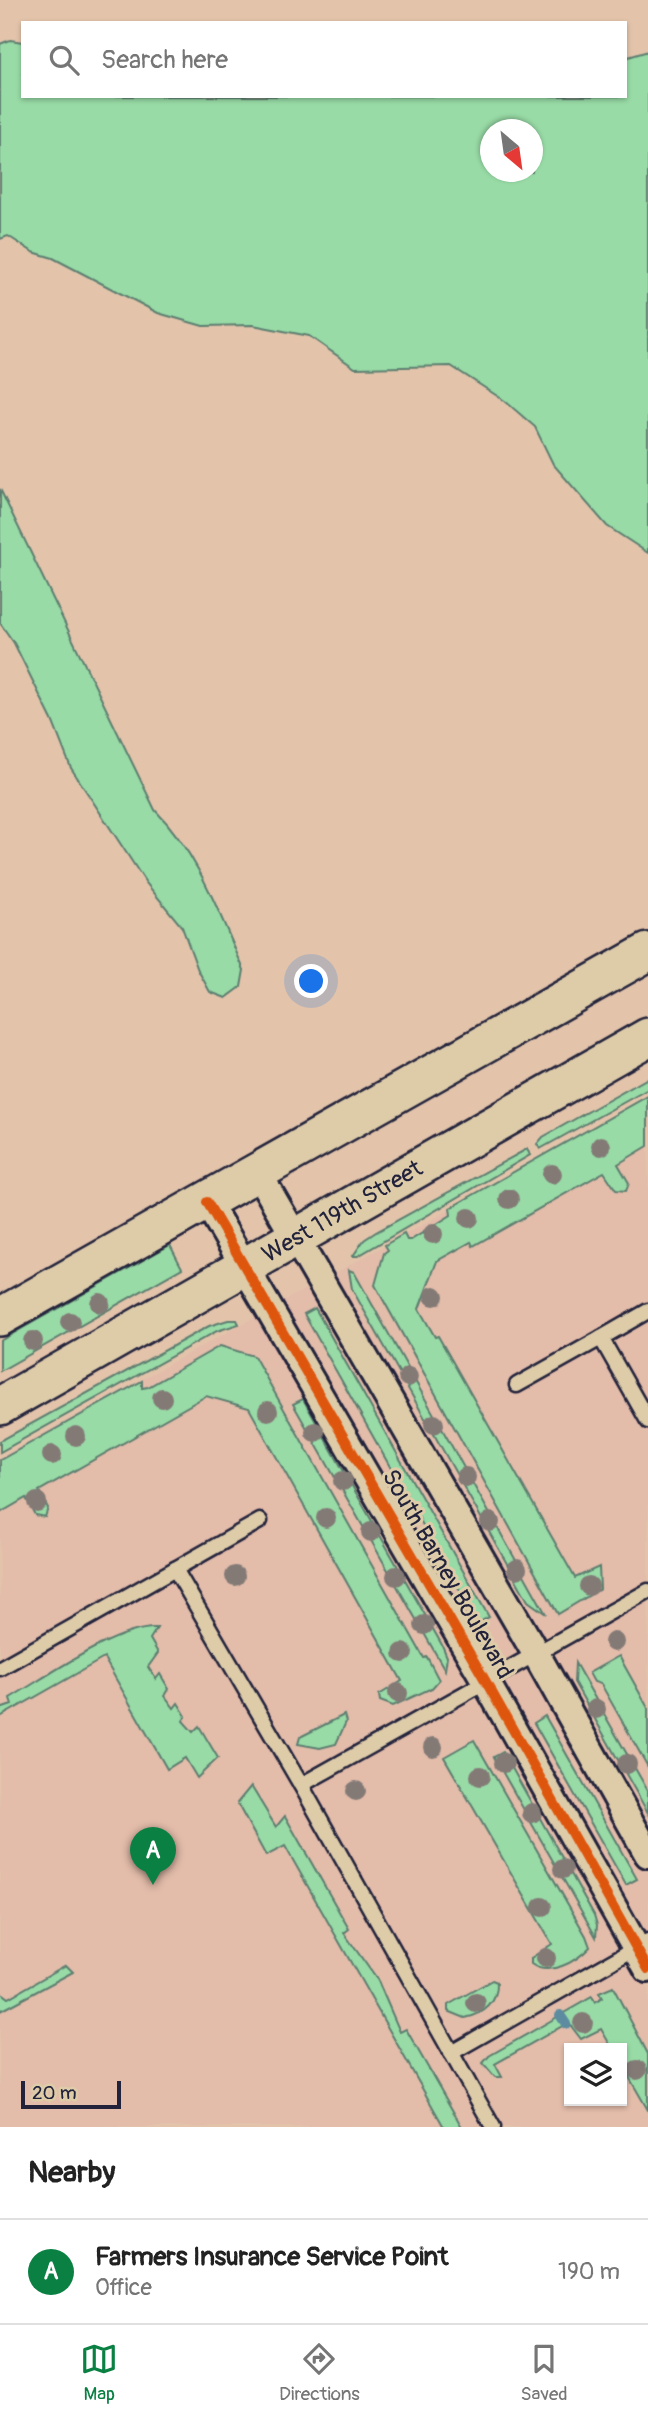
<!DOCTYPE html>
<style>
body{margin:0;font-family:Pangolin,sans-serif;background:#f6f6f6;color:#222}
.controls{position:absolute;right:21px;bottom:21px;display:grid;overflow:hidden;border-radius:0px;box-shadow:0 2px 5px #0004}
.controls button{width:63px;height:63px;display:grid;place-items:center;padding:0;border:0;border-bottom:2px solid #e0e0e0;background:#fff;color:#222;font:35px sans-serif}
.compass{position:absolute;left:480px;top:119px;width:63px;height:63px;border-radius:50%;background:#fff;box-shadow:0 2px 5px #0004;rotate:151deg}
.scale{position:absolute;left:21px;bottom:18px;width:100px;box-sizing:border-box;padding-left:7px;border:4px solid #22223b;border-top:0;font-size:19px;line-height:24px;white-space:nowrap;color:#22223b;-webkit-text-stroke:5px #decca9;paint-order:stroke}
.you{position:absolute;left:312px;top:982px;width:24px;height:24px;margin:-18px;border:5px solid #fff;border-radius:50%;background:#1a73e8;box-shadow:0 0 0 10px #1a73e833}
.badge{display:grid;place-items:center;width:46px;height:46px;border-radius:50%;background:#0b8043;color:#fff;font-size:23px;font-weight:700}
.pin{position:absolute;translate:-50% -58px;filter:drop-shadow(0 2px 4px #0008)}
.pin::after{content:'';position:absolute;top:37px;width:24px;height:21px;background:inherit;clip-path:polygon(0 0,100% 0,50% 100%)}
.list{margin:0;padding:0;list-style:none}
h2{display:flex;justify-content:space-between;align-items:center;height:91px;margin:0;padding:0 28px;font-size:30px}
h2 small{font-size:23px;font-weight:400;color:#767676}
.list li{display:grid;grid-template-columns:46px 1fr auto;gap:21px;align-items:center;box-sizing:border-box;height:105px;padding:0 28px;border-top:2px solid #e0e0e0}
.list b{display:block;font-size:26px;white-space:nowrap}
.list p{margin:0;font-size:23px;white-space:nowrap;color:#767676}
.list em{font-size:23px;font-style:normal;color:#767676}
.icon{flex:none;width:38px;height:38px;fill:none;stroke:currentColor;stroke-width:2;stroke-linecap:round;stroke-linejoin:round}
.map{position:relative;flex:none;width:648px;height:2127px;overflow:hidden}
.search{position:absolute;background:#fff;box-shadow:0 2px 5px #0004;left:21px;right:21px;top:21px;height:77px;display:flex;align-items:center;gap:18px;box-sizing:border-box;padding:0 24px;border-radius:0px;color:#767676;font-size:26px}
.sheet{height:196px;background:#fff}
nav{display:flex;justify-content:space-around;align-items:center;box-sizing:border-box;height:98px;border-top:2px solid #e0e0e0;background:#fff;font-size:19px;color:#767676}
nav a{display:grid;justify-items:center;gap:4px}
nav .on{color:#0b8043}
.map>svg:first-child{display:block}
.built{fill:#e3bcaa;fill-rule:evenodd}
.green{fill:#98dba6;stroke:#5d7e70;stroke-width:2;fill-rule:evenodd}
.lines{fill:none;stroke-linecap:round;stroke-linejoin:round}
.stream{stroke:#5d8ca0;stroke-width:10}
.lane-casing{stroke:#22223b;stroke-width:19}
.street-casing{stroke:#22223b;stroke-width:32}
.secondary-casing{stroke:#22223b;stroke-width:42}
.lane{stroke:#decca9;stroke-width:14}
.street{stroke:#decca9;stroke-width:26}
.secondary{stroke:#decca9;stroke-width:37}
.cycleway-casing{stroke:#decca9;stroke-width:15}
.cycleway{stroke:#de560e;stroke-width:10}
.tree{fill:#837a76}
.labels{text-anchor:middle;stroke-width:6;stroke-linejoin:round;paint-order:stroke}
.street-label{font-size:24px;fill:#22223b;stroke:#decca9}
</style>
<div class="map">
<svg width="648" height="2127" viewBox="0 0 648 2127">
<rect width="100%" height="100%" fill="#e3c4ab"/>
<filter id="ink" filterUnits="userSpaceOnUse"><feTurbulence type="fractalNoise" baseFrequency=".0143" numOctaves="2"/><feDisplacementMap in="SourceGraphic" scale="14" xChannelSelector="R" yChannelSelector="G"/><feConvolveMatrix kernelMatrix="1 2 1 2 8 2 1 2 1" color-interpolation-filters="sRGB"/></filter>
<g filter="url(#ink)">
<path class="built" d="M 648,1101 L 648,2127 L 0,2127 L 0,1457 ZM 569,2048 L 622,2048 L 622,2101 L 569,2101 Z"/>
<g class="green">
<path d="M 10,40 L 23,42 L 23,96 L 625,96 L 625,58 L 648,51 L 648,553 L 607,526 L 553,464 L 535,427 L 505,401 L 451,366 L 355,368 L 309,336 L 253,325 L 203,326 L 158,313 L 53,258 L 33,252 L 8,236 L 0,239 L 0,44 ZM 490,130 L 532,130 L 532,172 L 490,172 Z"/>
<path d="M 0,489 L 155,810 C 199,855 219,913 244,970 L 241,987 L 226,998 L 210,992 L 198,970 L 182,927 L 146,883 L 71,768 L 52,720 L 14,643 L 0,623 Z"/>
<polygon points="648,1078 648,1089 540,1149 537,1144 543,1137"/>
<polygon points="648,1096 648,1146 618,1164 629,1183 626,1191 616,1190 604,1172 473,1246 471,1242 437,1261 419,1309 435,1337 438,1336 575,1578 599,1567 600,1589 558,1614 375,1285 384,1253 388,1250 385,1245 404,1234 407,1240 411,1240 451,1215 450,1208"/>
<polygon points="527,1149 530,1155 358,1256 353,1256 364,1240 376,1232"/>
<polygon points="170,1245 182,1268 0,1371 0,1341"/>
<polygon points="349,1270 354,1272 546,1614 528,1601 352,1289"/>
<polygon points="315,1308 489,1617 478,1623 304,1314"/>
<polygon points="228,1320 237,1320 239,1324 217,1331 0,1452 0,1441 209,1326"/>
<polygon points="220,1346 254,1356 424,1658 427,1657 439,1680 432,1688 393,1706 380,1701 379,1695 402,1681 249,1408 206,1396 39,1491 48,1508 45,1517 35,1515 26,1498 0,1513 0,1460 142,1381 142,1388 148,1387"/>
<polygon points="303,1399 442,1645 447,1657 445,1670 293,1404"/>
<path d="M 157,1628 L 150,1639 L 158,1653 L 148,1667 L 156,1679 L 160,1674 L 169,1689 L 165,1696 L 174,1708 L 178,1703 L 186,1716 L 183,1721 L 193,1732 L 199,1726 L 218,1758 L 197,1778 L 185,1758 L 167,1769 L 104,1658 L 0,1717 L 0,1709 L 12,1705 L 10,1698 C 46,1677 117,1626 157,1628 Z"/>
<polygon points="619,1656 648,1708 648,1767 601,1684 594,1682 589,1673"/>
<polygon points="575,1663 648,1791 648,1813 574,1682"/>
<polygon points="344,1715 346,1722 336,1744 320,1748 298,1744 300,1737"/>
<polygon points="545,1716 637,1879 626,1885 534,1723"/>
<path d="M 474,1740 L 586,1936 L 590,1947 C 576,1962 549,1977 531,1964 L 531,1958 L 552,1944 L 444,1757 Z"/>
<polygon points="503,1752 594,1915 597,1925 596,1937 494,1757"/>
<polygon points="251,1786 276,1827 285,1816 349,1929 344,1933 378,1981 400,2032 406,2029 462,2127 444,2127 285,1846 266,1856 237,1803"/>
<polygon points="66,1965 73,1972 0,2011 0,1992 8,1998"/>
<path d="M 492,1980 L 497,1982 C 498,2002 485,2014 465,2018 L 448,2011 L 448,2005 Z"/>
<polygon points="613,1987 648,2054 648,2110 622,2065 622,2048 612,2048 601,2029 581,2039 562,2014 592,1997 595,2003 602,1998 599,1993"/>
<polygon points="559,2016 564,2025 495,2064 502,2077 495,2077 483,2063 489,2056"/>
</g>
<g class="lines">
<polyline class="stream" points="560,2015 566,2024"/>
<g class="lane-casing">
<g id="lane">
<polyline points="648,1311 601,1338 648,1421"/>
<polyline points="517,1385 601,1338"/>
<polyline points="175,1569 301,1785 648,1591"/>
<polyline points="0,1668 260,1521"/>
<polyline points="301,1785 493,2127"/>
<polyline points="451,2053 648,1941"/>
</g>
</g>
<g class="street-casing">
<g id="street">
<polyline points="258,1173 535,1652 648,1854"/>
<polyline points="207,1202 485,1680 648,1969"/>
</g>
</g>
<g class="secondary-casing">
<g id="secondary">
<polyline points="0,1317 648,952"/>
<polyline points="0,1406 648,1037"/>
</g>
</g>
<use href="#lane" class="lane"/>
<use href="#street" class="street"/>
<use href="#secondary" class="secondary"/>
<g class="cycleway-casing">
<polyline id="cycleway" points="207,1202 485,1680 648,1969"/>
</g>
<use href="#cycleway" class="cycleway"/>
</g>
<g class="tree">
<circle cx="601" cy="1146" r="10"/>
<circle cx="552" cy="1174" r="10"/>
<circle cx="509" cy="1199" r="10"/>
<circle cx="469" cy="1218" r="10"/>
<circle cx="433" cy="1234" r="10"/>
<circle cx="434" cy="1296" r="10"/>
<circle cx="100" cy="1303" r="10"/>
<circle cx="70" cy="1322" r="10"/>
<circle cx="33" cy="1341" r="10"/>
<circle cx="408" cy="1377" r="10"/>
<circle cx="162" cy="1398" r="10"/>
<circle cx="268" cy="1411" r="10"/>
<circle cx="434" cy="1424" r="10"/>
<circle cx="315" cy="1432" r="10"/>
<circle cx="76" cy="1436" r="10"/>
<circle cx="52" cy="1455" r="10"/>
<circle cx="466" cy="1477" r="10"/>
<circle cx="343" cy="1481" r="10"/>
<circle cx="37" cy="1502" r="10"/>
<circle cx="326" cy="1518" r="10"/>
<circle cx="490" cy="1522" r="10"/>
<circle cx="371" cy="1532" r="10"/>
<circle cx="517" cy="1569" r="10"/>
<circle cx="235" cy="1576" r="10"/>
<circle cx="396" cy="1576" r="10"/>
<circle cx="589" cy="1586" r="10"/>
<circle cx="424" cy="1625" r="10"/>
<circle cx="614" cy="1642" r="10"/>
<circle cx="403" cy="1653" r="10"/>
<circle cx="398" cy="1693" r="10"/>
<circle cx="596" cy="1709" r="10"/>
<circle cx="433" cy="1747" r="10"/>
<circle cx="504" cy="1763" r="10"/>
<circle cx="627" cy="1764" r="10"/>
<circle cx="480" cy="1776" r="10"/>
<circle cx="356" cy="1791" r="10"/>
<circle cx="532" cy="1813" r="10"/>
<circle cx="563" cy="1869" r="10"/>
<circle cx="542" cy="1907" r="10"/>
<circle cx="546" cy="1958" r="10"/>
<circle cx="476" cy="2003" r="10"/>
<circle cx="583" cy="2023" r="10"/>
<circle cx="637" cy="2070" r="10"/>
</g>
</g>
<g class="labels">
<g class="street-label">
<text transform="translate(342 1211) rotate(-30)" y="8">West 119th Street</text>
<text transform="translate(448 1574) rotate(60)" y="8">South Barney Boulevard</text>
</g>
</g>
</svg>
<div class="controls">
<button><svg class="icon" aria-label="layers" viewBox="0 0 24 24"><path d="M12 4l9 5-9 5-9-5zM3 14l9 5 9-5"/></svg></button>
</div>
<svg class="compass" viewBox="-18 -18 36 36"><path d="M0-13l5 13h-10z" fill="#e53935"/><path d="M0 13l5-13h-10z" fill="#767676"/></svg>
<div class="scale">20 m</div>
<div class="you"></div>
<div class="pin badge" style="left:153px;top:1885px">A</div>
<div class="search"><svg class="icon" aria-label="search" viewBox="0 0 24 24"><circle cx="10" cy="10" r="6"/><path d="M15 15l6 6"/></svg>Search here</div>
</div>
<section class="sheet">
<h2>Nearby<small></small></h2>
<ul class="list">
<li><span class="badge">A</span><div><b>Farmers Insurance Service Point</b><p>Office</p></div><em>190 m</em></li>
</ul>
</section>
<nav>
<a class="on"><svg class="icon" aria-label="map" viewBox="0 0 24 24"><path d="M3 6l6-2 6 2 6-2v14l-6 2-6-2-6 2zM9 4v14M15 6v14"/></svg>Map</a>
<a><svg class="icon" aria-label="directions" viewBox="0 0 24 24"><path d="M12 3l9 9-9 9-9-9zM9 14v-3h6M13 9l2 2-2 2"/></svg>Directions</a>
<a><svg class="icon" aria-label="saved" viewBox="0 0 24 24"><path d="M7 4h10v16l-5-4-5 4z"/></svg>Saved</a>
</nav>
